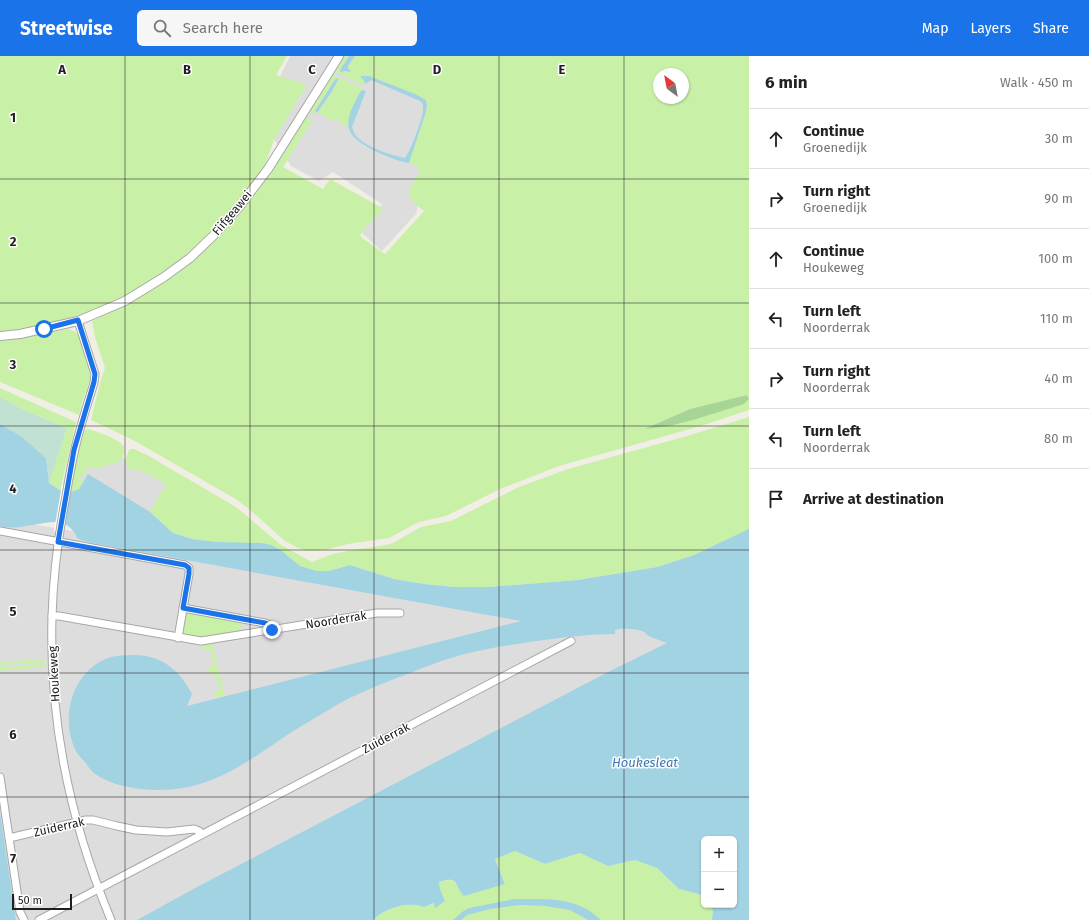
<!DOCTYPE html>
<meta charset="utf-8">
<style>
body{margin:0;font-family:"Fira Sans",sans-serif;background:#f6f6f6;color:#222}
.controls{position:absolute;right:12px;bottom:12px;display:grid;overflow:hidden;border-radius:6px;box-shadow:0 1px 3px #0004}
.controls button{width:36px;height:36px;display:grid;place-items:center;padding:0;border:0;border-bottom:1px solid #e0e0e0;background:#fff;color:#222;font:20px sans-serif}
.compass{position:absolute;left:653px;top:12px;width:36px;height:36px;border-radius:50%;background:#fff;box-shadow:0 1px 3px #0004;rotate:328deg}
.scale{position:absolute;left:12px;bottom:10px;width:60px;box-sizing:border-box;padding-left:4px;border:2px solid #202020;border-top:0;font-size:11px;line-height:14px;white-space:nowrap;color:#202020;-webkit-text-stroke:3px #fff;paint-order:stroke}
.stop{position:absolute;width:12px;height:12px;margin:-9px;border:3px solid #1a73e8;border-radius:50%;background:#fff}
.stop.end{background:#1a73e8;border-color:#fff;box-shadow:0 1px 4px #0008}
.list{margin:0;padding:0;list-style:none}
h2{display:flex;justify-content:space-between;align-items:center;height:52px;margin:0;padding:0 16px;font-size:17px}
h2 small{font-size:13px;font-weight:400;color:#767676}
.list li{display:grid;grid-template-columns:26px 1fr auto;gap:12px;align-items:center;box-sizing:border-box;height:60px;padding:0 16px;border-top:1px solid #e0e0e0}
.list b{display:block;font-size:15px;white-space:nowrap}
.list p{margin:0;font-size:13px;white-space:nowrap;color:#767676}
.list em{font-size:13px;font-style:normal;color:#767676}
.icon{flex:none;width:22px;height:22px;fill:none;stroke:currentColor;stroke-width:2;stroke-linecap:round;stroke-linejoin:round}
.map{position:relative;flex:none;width:749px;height:864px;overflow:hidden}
header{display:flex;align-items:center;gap:24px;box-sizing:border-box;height:56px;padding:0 20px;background:#1a73e8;color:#fff}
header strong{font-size:19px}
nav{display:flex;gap:22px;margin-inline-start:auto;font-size:14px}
.search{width:280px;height:36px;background:#f6f6f6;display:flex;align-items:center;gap:10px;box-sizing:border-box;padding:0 14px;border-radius:6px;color:#767676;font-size:15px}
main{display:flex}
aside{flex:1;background:#fff}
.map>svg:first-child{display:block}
.residential{fill:#dedddd}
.grass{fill:#c9f0a7;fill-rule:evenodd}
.forest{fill:#a7d596}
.wetland{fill:#c1e1d3}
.water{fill:#a2d3e3}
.pier{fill:#fff}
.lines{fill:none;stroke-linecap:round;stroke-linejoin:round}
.minor-casing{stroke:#a7a7a7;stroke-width:9}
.tertiary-casing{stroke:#a7a7a7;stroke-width:10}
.minor{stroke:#fff;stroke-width:7}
.tertiary{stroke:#fff;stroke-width:8}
.route{stroke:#1a73e8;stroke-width:5}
.grid{fill:none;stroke:#202020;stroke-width:1;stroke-opacity:0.55}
.labels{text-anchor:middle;stroke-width:3;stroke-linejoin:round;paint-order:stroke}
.street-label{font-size:12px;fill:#202020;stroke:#fff}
.water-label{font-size:13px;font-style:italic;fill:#3f76b2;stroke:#fff}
.grid-label{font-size:13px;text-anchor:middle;font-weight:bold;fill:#202020;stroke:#fff;stroke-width:3;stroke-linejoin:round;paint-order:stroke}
</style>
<header>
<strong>Streetwise</strong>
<div class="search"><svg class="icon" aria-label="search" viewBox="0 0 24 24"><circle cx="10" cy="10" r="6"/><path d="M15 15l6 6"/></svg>Search here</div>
<nav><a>Map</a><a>Layers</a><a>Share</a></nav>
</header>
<main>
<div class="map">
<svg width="749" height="864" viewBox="0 0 749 864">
<rect width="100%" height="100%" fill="#f1eee5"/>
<g class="residential">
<polygon points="290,0 374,0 429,41 409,103 436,115 421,136 416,158 382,195 362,177 382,148 333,116 319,125 291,110 270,77 256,69"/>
<polygon points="119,400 171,427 148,465 74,432 85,410"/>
<polygon points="0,463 502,545 639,540 675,591 159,864 12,864 0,793"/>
</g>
<g class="grass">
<polygon points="0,0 287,0 276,19 307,29 274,84 265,109 253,127 233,155 200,187 178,206 153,224 120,243 91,256 43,269 0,276"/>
<path d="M 342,0 L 349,0 L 340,14 L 342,16 L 345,15 L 350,16 L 351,14 L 348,12 L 348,10 L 355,0 L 749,0 L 749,342 L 747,339 L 690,353 L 645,372 L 744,348 L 749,343 L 749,354 L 701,370 L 559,410 L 500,433 L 446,460 L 419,466 L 389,482 L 348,488 L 325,494 L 307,495 L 298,492 L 285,485 L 249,453 L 234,442 L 133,384 L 91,364 L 102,320 L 105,312 L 95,281 L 92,265 L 120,251 L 211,187 L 229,169 L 267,122 L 306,61 L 312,65 L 283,111 L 323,133 L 330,123 L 382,152 L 382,155 L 367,170 L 360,179 L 362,182 L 385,198 L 424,155 C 417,149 410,145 408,135 L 419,117 L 419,113 L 417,112 L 417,110 L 409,107 L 426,56 L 427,50 L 426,44 L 415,38 L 369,20 L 361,20 L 360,21 C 363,24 366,26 364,30 L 340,18 L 336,15 L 335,12 ZM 659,18 L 683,18 L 683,42 L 659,42 Z"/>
<path d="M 331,19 L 338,21 L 365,34 L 362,34 C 355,42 348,61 348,71 L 341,69 L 341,67 L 339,64 L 336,63 L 332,65 L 318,56 L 332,35 L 338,24 L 334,25 L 315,54 L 316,56 L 314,59 L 308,53 Z"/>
<polygon points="68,273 74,275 80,281 91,321 82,347 79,359 0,326 0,285 35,280"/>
<polygon points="0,332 76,366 62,426 61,435 49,427 67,372 26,355 0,341"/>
<path d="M 749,361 L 749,474 L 694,499 L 657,511 L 578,524 L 488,531 L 455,531 L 424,528 L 394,523 L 350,509 L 329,515 L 317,515 L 300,510 L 282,495 L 192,483 L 173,477 L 150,456 L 166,428 L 138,413 C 124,419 124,401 130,393 L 134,393 L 147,399 L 236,451 L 281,489 L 312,506 L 333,498 L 347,495 L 386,489 L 393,487 L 421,471 L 451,465 L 519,431 L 568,413 L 687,380 Z"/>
<path d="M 88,373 C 97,376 119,382 124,391 C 124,407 120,406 107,409 C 105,410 103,411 101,412 C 96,413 92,411 88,412 L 80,423 L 83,425 L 79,433 L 70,436 L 74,410 L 82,379 L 85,374 Z"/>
<path d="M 189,556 L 239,565 L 241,568 L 241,571 L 239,576 C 226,578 193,588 182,576 L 185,559 Z"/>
<polygon points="212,587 225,640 216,642 214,636 220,634 215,617 209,618 208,612 214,610 210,593 204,595 202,590 203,588"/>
<polygon points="45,603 45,606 0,609 0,606"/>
<polygon points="45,608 45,611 0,615 0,612"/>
<path d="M 515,795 L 545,808 L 581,797 L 608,810 L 635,804 L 657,812 L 679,833 L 702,839 L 704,842 L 704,849 L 709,849 L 713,854 L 712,864 L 373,864 C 385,852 408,845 424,851 L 434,847 L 435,851 L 445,845 L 440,833 L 439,826 C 454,821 456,825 462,838 L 505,827 L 495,803 Z"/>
</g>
<polygon class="forest" points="747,339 749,343 744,348 693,364 669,370 644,373 690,353"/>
<polygon class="wetland" points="0,341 26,355 67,372 49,427 46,402 21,380 0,368"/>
<g class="water">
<polygon points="349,0 355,0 348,10 348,12 351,15 350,16 345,15 341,16 340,15 340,14"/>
<path d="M 361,20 L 369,20 L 415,38 L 426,44 L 427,50 L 426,56 L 409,107 C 401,106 385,100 377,96 C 350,82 340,74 356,44 C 358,40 359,37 362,34 L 366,35 L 352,71 C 353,75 355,79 358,82 C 369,92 390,99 405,102 C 410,96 425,58 423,50 C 423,47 422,47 420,45 L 371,24 L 365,28 L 364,24 L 361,22 Z"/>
<polygon points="337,22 338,24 332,35 317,57 315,55 334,25"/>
<path d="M 0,368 L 21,380 L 46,402 L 49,427 L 61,435 L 70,436 L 79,433 L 88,418 L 150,456 L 173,477 L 192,483 L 217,486 L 261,487 L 271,489 L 282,495 L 300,510 L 317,515 L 329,515 L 350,509 L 394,523 L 424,528 L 455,531 L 488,531 L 578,524 L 657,511 L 694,499 L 749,473 L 749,864 L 712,864 L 713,854 L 709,849 L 734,849 L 734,783 L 704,783 L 704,842 L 702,839 L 679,833 L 657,812 L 635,804 L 608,810 L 580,797 L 545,808 L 515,795 L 495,803 L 505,828 L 464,840 C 454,830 460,819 439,826 L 440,833 L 445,845 L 435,852 L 434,847 L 424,851 C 408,845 385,852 373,864 L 137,864 L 197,831 L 608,616 L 667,587 C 662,585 652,582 649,580 C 643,577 649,579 644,576 C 636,572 623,572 615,574 L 615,578 C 591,578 567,581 544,584 C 516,588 488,592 461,599 C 439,605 418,614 397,622 C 376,630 354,639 335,650 C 320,659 305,668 290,677 C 262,696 233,718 200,728 C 181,734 160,735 141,733 C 125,731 108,727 95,718 C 91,715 88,710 85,706 C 82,703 79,700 77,697 C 59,664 71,616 108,602 C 117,599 127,599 136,599 C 163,600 180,615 192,638 L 187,650 L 521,565 L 87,486 L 78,483 C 66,457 47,468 25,470 C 17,472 8,472 0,470 Z"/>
<polygon points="0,757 16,864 0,864"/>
<path d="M 515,843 C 546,843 577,840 601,864 L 588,864 L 570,854 L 545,850 L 520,849 L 490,853 L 467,859 L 461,864 L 453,864 L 462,856 L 469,852 Z"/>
</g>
<polygon class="pier" points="62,429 71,430 63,477 54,475"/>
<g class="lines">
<g class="minor-casing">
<g id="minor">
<path d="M 78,265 L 95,318 L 94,327 C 87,349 80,371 75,393 C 70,414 67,435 63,456 C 57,490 53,526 52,561 C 49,665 71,768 111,864"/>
<polyline points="0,475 185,509 189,512 189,518 178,582"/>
<polyline points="183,552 265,567 270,569 272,574"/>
<polyline points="52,560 59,560 201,585 377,557 400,557"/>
<polyline points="0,721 20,856 24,864"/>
<polyline points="9,782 86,764 93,764 117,770 136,774 167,776 194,773 199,775 202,778"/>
<polyline points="39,864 571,585"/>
</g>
</g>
<g class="tertiary-casing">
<polyline id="tertiary" points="0,280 20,278 78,265 125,245 164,221 190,202 214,179 239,151 268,113 339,0"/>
</g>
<use href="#minor" class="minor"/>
<use href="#tertiary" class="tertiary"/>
</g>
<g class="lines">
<polyline class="route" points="44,273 78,264 95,318 94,326 74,394 58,486 185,509 189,512 189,518 183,552 265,567 270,569 272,574"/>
</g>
<path class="grid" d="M 125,0 L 125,864M 250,0 L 250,864M 374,0 L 374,864M 499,0 L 499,864M 624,0 L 624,864M 0,123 L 749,123M 0,247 L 749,247M 0,370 L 749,370M 0,494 L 749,494M 0,617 L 749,617M 0,741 L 749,741"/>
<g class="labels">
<g class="street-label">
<text transform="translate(232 157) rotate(-50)" y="4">Fiifgeawei</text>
<text transform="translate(336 564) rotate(-9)" y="4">Noorderrak</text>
<text transform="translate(54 618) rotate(-93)" y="4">Houkeweg</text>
<text transform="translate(386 682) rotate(-28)" y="4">Zuiderrak</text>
<text transform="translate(59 771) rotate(-13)" y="4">Zuiderrak</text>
</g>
<g class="water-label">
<text x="645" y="711">Houkesleat</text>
</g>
</g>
<g class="grid-label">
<text x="62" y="18">A</text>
<text x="187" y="18">B</text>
<text x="312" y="18">C</text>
<text x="437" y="18">D</text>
<text x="562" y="18">E</text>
<text x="13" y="66">1</text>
<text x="13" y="190">2</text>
<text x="13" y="313">3</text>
<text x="13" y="437">4</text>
<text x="13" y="560">5</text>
<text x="13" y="683">6</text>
<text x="13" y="807">7</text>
</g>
</svg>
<div class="controls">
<button>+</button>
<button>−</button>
</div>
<svg class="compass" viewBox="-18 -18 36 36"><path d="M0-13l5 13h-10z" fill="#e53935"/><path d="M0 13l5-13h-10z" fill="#767676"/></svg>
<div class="scale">50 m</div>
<div class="stop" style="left:44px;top:273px"></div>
<div class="stop end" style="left:272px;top:574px"></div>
</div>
<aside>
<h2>6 min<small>Walk · 450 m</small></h2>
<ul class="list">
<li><svg class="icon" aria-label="ahead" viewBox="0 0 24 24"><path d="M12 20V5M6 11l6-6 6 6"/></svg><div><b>Continue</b><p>Groenedijk</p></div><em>30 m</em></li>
<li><svg class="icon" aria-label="right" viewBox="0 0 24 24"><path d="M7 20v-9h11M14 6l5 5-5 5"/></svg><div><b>Turn right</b><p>Groenedijk</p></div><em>90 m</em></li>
<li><svg class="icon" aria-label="ahead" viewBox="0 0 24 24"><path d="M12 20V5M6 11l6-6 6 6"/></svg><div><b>Continue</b><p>Houkeweg</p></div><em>100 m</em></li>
<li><svg class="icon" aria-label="left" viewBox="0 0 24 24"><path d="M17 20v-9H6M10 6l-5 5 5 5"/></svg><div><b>Turn left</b><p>Noorderrak</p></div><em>110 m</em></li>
<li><svg class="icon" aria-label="right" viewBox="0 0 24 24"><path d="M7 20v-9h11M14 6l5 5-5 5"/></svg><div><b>Turn right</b><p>Noorderrak</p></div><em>40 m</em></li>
<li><svg class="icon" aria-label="left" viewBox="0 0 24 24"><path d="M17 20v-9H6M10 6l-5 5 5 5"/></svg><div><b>Turn left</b><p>Noorderrak</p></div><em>80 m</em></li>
<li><svg class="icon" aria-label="arrive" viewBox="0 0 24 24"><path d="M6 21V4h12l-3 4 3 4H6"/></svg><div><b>Arrive at destination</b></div></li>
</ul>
</aside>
</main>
